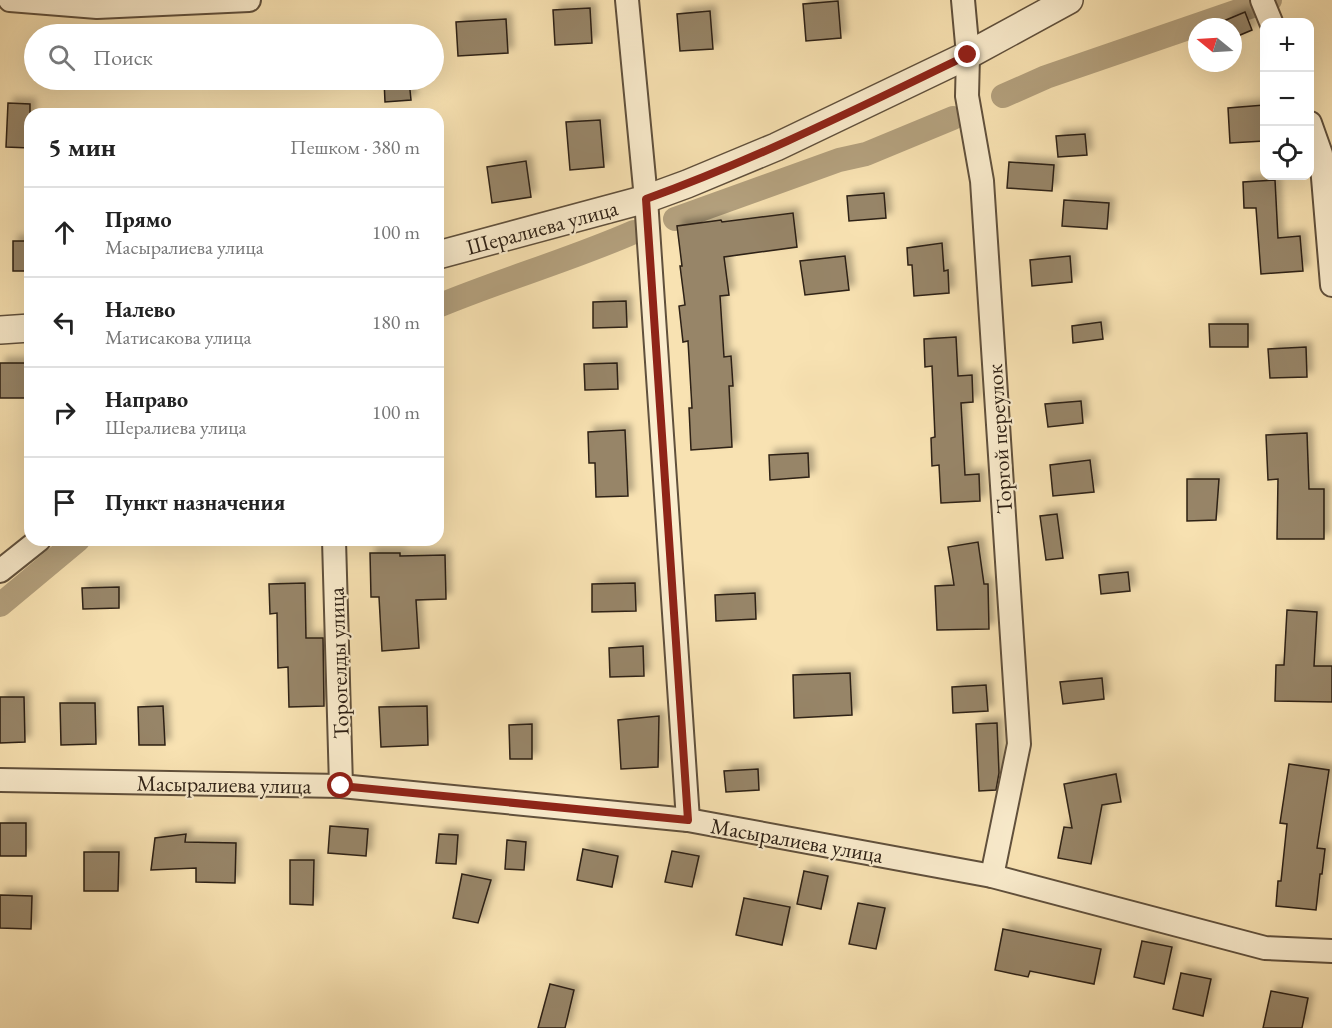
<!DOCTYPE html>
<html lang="ru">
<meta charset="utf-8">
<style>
body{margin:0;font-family:"EB Garamond",serif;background:#f6f6f6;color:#222}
.controls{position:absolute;right:18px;top:18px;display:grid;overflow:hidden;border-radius:12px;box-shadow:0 6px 24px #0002}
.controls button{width:54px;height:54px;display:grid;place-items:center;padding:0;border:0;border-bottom:2px solid #e0e0e0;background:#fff;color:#222;font:30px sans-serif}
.compass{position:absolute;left:1188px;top:18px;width:54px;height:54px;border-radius:50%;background:#fff;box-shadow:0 6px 24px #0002;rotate:288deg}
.stop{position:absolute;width:18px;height:18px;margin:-14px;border:4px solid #8f2418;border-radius:50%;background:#fff}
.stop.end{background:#8f2418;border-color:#fff;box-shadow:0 2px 6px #0008}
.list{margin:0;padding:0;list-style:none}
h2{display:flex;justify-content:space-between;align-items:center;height:78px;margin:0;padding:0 24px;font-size:26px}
h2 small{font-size:20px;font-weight:400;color:#767676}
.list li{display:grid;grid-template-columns:39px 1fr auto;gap:18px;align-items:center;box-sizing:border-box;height:90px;padding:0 24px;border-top:2px solid #e0e0e0}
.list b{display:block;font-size:22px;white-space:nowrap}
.list p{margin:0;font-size:20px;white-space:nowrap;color:#767676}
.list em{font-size:20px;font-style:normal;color:#767676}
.icon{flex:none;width:33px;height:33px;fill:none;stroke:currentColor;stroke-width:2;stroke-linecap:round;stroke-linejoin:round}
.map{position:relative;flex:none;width:1332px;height:1028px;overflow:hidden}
.search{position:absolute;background:#fff;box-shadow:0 6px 24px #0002;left:24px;top:24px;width:420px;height:66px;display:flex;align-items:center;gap:15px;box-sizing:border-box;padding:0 21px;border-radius:33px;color:#767676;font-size:22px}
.panel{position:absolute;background:#fff;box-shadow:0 6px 24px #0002;left:24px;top:108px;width:420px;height:438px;border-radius:18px}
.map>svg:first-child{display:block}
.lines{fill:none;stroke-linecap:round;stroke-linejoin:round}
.canal{stroke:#b3a07d;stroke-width:24}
.building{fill:#978567;stroke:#2d2015;stroke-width:1.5;filter:url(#shadow)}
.minor-casing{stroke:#60503c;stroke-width:26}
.tertiary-casing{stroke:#60503c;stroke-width:30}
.minor{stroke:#faeccd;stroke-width:22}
.tertiary{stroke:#faeccd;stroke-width:27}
.route{stroke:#8f2418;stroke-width:8}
.labels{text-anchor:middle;stroke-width:4.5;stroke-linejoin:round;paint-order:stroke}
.street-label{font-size:22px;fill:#2d2015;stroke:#faeccd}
</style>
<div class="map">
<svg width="1332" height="1028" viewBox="0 0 1332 1028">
<defs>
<filter id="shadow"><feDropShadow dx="5.5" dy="-5.5" stdDeviation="3" flood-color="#0004"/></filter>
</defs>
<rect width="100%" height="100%" fill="#f8e2b2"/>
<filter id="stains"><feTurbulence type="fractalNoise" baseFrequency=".00333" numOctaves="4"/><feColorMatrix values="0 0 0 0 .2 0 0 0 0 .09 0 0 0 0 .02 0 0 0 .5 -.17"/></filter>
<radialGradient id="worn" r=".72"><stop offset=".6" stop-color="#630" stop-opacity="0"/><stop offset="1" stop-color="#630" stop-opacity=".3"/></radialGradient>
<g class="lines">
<g class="canal">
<polyline points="1003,96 1046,77 1270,0"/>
<polyline points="675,219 839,160 866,154 953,118"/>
<path d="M 438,306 C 503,279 570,260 634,232"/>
<polyline points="0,605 78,540"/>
</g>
</g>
<g class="building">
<polygon points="838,1 841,38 806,41 803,4"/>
<polygon points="590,8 592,43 555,45 553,10"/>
<polygon points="710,11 713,49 680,51 677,14"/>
<polygon points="1245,12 1252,30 1233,38 1233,27 1229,27 1226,20"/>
<polygon points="506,19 508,53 458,56 456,22"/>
<polygon points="384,80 409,80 411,100 385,102"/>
<polygon points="8,103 30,104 30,148 6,147"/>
<polygon points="1264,105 1264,141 1230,143 1228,108"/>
<polygon points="600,120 604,167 570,170 566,122"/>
<polygon points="1085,134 1087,155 1058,157 1056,136"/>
<polygon points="526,161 531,197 492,203 487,167"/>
<polygon points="1009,162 1054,165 1052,191 1007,188"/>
<polygon points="1275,180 1278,238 1300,236 1303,271 1261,274 1256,208 1244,208 1243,182"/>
<polygon points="884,193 886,218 849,221 847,196"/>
<polygon points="1064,200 1109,203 1107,229 1062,226"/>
<polygon points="793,213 797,247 724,257 729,295 720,296 724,357 731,356 733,386 729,386 732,447 691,450 689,408 692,408 688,341 683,342 679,306 685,305 680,266 682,266 677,226 721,220 722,222"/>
<rect x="13" y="241" width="17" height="30"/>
<polygon points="942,243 944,271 948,270 949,293 914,296 912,265 908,265 907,248"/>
<polygon points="845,256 849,290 805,295 800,261"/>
<polygon points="1070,256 1072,282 1032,286 1030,260"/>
<polygon points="626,301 627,327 593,328 593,302"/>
<polygon points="1101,322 1103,339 1073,343 1072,326"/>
<polygon points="1209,324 1248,324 1248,347 1210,347"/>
<polygon points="956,337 958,376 972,375 973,402 961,403 965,475 979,474 980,501 941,503 939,465 932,466 931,438 935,437 932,366 925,367 924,339"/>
<polygon points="1306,347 1307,377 1270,378 1268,349"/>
<rect x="0" y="363" width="30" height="35"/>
<polygon points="617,363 618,389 585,390 584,364"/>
<polygon points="1081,401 1083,423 1048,427 1045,404"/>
<polygon points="625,430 628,496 596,497 595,463 589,463 588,432"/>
<polygon points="1307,433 1309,489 1324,489 1324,539 1277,539 1278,479 1268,480 1266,435"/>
<polygon points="808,453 809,477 770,480 769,455"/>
<polygon points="1090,460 1094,492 1053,496 1050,465"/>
<polygon points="1187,479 1219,479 1216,520 1187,521"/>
<polygon points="1057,514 1063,558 1046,560 1040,516"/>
<polygon points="978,542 984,584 988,584 989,629 937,630 935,586 954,585 948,547"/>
<polygon points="370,553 400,553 400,556 445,555 446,599 416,600 419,648 382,651 379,597 371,597"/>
<polygon points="1128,572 1130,591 1101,594 1099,575"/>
<polygon points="305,583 306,638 323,638 324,706 289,707 288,667 278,668 277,613 270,614 269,584"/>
<polygon points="635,583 636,611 592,612 592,584"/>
<polygon points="119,587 119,608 83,609 82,588"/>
<polygon points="755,593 756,619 716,621 715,595"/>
<polygon points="1287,610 1317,612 1314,666 1332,666 1332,702 1275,701 1276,665 1284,665"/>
<polygon points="643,646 644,676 610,677 609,648"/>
<polygon points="850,673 852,715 794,718 793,675"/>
<polygon points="1102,678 1104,699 1063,704 1060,682"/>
<polygon points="986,685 988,711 953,713 952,687"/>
<polygon points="0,697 24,697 25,742 0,743"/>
<polygon points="60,703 95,703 96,744 61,745"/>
<polygon points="163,706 165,745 139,745 138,707"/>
<polygon points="427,706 428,745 381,747 379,707"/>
<polygon points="659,716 658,767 621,769 618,720"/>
<polygon points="997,723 999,773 996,790 979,791 976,724"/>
<polygon points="532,724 532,759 510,759 509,725"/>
<polygon points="1289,764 1329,770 1317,848 1325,849 1322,874 1320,874 1316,910 1276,906 1278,881 1281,881 1287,824 1280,823"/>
<polygon points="758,769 759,790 726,792 724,771"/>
<polygon points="1116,774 1121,802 1102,805 1091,864 1058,858 1064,827 1072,828 1064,784"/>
<rect x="0" y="823" width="26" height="33"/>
<polygon points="330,826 368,829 366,856 328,853"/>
<polygon points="186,834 185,842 236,843 235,883 196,882 196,868 151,870 155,838"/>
<polygon points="439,834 458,835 456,864 436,863"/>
<polygon points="507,840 526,842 524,870 505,869"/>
<polygon points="583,849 618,856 612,887 577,880"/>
<polygon points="672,851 699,856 692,887 665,882"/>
<polygon points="84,852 119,852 118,891 84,891"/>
<polygon points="290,860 314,860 313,905 290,904"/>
<polygon points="804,871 828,876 821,909 797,904"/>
<polygon points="462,874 491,880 478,923 453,918"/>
<polygon points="0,895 32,896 31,929 0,928"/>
<polygon points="744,898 790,907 782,945 736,935"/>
<polygon points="858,903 885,908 876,949 849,944"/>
<polygon points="1003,929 1101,949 1094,984 1030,971 1028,977 995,970"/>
<polygon points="1142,941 1172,947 1164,984 1134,977"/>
<polygon points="1181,973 1211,979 1203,1016 1173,1009"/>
<polygon points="550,984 574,990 565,1028 538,1028"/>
<polygon points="1271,991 1308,998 1302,1028 1263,1028"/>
</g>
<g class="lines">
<g class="minor-casing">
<g id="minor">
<polyline points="10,0 97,7 249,0"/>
<polyline points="627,0 646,199 688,820"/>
<polyline points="963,0 968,55 967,96 982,181 1019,744 992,876"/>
<polyline points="1262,0 1271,22"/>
<polyline points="1310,123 1321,154 1332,285"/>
<polyline points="334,540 341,786"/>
<polyline points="0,571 39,540"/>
<polyline points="0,780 341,786 688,820 992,876 1265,948 1332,951"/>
</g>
</g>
<g class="tertiary-casing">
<g id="tertiary">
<polyline points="438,255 646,199 687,184 776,147 968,55 1069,0"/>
<polyline points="0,330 30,328"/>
</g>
</g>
<use href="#minor" class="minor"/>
<use href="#tertiary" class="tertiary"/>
</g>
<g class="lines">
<path class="route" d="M 341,786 L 688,820 L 646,199 C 757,159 862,106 968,55"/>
</g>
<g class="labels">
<g class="street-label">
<text transform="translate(542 227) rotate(-15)" y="8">Шералиева улица</text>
<text transform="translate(999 439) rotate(-94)" y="8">Торгой переулок</text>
<text transform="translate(338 663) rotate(-92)" y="8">Торогелды улица</text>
<text transform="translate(224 784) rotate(1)" y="8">Масыралиева улица</text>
<text transform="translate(797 840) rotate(10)" y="8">Масыралиева улица</text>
</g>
</g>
<rect width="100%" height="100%" filter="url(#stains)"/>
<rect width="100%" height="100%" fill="url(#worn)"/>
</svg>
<div class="controls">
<button>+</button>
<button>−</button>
<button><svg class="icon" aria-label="locate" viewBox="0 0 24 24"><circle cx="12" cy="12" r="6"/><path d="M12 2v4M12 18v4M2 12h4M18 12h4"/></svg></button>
</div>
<svg class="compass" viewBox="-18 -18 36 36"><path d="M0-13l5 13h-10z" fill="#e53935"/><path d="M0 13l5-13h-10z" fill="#767676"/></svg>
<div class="stop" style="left:341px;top:786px"></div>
<div class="stop end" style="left:968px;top:55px"></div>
<div class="search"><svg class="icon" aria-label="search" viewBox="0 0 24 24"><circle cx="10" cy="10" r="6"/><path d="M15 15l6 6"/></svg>Поиск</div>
<section class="panel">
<h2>5 мин<small>Пешком · 380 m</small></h2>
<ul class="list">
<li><svg class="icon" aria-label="ahead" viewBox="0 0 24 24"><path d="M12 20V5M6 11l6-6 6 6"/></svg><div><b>Прямо</b><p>Масыралиева улица</p></div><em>100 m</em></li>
<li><svg class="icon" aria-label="left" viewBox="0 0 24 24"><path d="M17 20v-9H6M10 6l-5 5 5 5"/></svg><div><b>Налево</b><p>Матисакова улица</p></div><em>180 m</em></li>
<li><svg class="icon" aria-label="right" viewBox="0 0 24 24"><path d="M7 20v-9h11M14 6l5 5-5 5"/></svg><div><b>Направо</b><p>Шералиева улица</p></div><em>100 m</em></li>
<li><svg class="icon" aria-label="arrive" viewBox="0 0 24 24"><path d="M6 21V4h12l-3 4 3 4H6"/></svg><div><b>Пункт назначения</b></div></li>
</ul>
</section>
</div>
